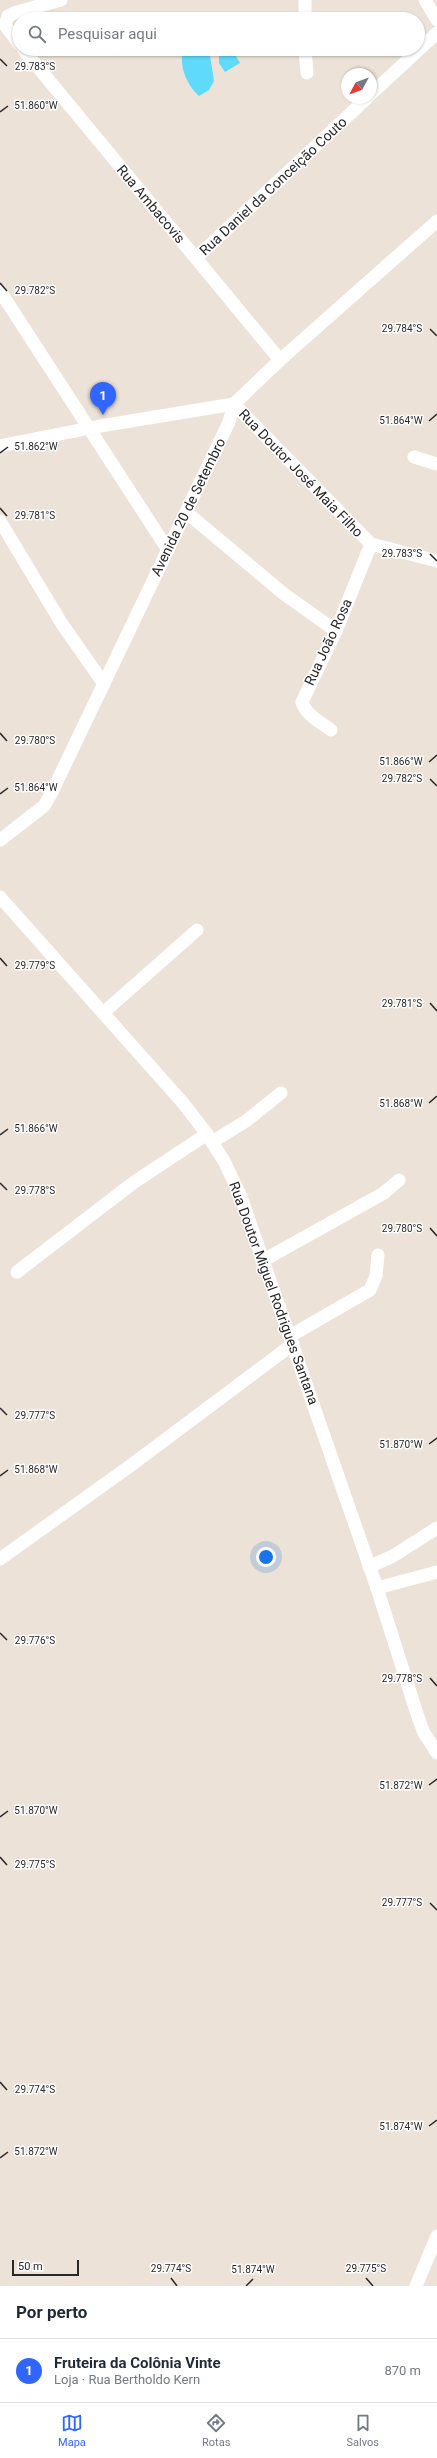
<!DOCTYPE html>
<html lang="pt">
<meta charset="utf-8">
<style>
body{margin:0;font-family:Roboto,sans-serif;background:#f2f2f3;color:#1f2937}
.compass{position:absolute;left:341px;top:68px;width:36px;height:36px;border-radius:50%;background:#fff;box-shadow:0 1px 3px #0004;rotate:229deg}
.scale{position:absolute;left:12px;bottom:10px;width:67px;box-sizing:border-box;padding-left:4px;border:2px solid #282828;border-top:0;font-size:11px;line-height:14px;white-space:nowrap;color:#282828;-webkit-text-stroke:3px #fff;paint-order:stroke}
.you{position:absolute;left:266px;top:1557px;width:14px;height:14px;margin:-10px;border:3px solid #fff;border-radius:50%;background:#1a73e8;box-shadow:0 0 0 6px #1a73e833}
.badge{display:grid;place-items:center;width:26px;height:26px;border-radius:50%;background:#3165ff;color:#fff;font-size:13px;font-weight:700}
.pin{position:absolute;translate:-50% -33px;filter:drop-shadow(0 1px 2px #0008)}
.pin::after{content:'';position:absolute;top:21px;width:14px;height:12px;background:inherit;clip-path:polygon(0 0,100% 0,50% 100%)}
.list{margin:0;padding:0;list-style:none}
h2{display:flex;justify-content:space-between;align-items:center;height:52px;margin:0;padding:0 16px;font-size:17px}
h2 small{font-size:13px;font-weight:400;color:#747a83}
.list li{display:grid;grid-template-columns:26px 1fr auto;gap:12px;align-items:center;box-sizing:border-box;height:64px;padding:0 16px;border-top:1px solid #e0e1e3}
.list b{display:block;font-size:15px;white-space:nowrap}
.list p{margin:0;font-size:13px;white-space:nowrap;color:#747a83}
.list em{font-size:13px;font-style:normal;color:#747a83}
.icon{flex:none;width:22px;height:22px;fill:none;stroke:currentColor;stroke-width:2;stroke-linecap:round;stroke-linejoin:round}
.map{position:relative;flex:none;width:437px;height:2286px;overflow:hidden}
.search{position:absolute;background:#fff;box-shadow:0 1px 3px #0004;left:12px;right:12px;top:12px;height:44px;display:flex;align-items:center;gap:10px;box-sizing:border-box;padding:0 14px;border-radius:22px;color:#747a83;font-size:15px}
.sheet{height:116px;background:#fff}
nav{display:flex;justify-content:space-around;align-items:center;box-sizing:border-box;height:56px;border-top:1px solid #e0e1e3;background:#fff;font-size:11px;color:#747a83}
nav a{display:grid;justify-items:center;gap:2px}
nav .on{color:#3165ff}
.map>svg:first-child{display:block}
.water{fill:#5fdafa}
.lines{fill:none;stroke-linecap:round;stroke-linejoin:round}
.minor{stroke:#fff;stroke-width:13}
.ticks{fill:none;stroke:#282828;stroke-width:1.5}
.labels{text-anchor:middle;stroke-width:3;stroke-linejoin:round;paint-order:stroke}
.street-label{font-size:14px;fill:#282828;stroke:#fff}
.ticks-label{font-size:10px;text-anchor:middle;fill:#282828;stroke:#fff;stroke-width:3;stroke-linejoin:round;paint-order:stroke}
</style>
<div class="map">
<svg width="437" height="2286" viewBox="0 0 437 2286">
<rect width="100%" height="100%" fill="#ece2d7"/>
<g class="water">
<path d="M 183,49 L 209,49 L 214,81 L 209,90 L 199,96 C 186,84 179,66 183,49 Z"/>
<polygon points="219,49 232,49 240,63 225,72 219,63"/>
</g>
<g class="lines">
<g class="minor">
<polyline points="425,0 437,20"/>
<polyline points="305,19 305,0"/>
<polyline points="19,44 5,25 8,16 17,12 61,0"/>
<polyline points="23,49 280,360"/>
<polyline points="305,49 307,73"/>
<polyline points="371,94 437,33"/>
<polyline points="196,258 367,98"/>
<polyline points="0,291 168,550"/>
<polyline points="234,404 371,544 437,561"/>
<polyline points="0,446 100,426 234,404"/>
<polyline points="414,457 437,464"/>
<polyline points="186,512 284,594 336,631"/>
<polyline points="0,521 62,624 104,684"/>
<path d="M 331,730 C 320,722 306,715 302,702 L 336,631 L 371,544"/>
<polyline points="0,840 44,806 51,794 229,422 234,404 280,360 437,221"/>
<polyline points="0,897 183,1103 207,1134 224,1161 241,1197 377,1588 417,1714 424,1733 437,1753"/>
<polyline points="103,1013 197,930"/>
<polyline points="212,1142 246,1121 281,1093"/>
<polyline points="262,1261 384,1193 399,1180"/>
<polyline points="17,1272 133,1183 207,1134"/>
<polyline points="290,1336 370,1290 376,1276 378,1255"/>
<polyline points="0,1559 130,1466 293,1344"/>
<polyline points="369,1567 393,1556 437,1528"/>
<polyline points="377,1588 437,1572"/>
<polyline points="416,2286 437,2236"/>
</g>
</g>
<path class="ticks" d="M 0,59 L 7,66M 0,112 L 8,106M 0,283 L 7,291M 430,329 L 437,336M 429,421 L 437,414M 0,453 L 8,447M 0,508 L 7,516M 430,554 L 437,561M 0,733 L 7,741M 429,762 L 437,755M 430,779 L 437,786M 0,794 L 8,788M 0,958 L 7,966M 430,1003 L 437,1011M 429,1103 L 437,1096M 0,1135 L 8,1129M 0,1183 L 7,1190M 430,1228 L 437,1236M 0,1408 L 7,1415M 429,1444 L 437,1438M 0,1476 L 8,1470M 0,1633 L 7,1640M 430,1678 L 437,1686M 429,1785 L 437,1779M 0,1817 L 8,1811M 0,1857 L 7,1865M 430,1903 L 437,1910M 0,2082 L 7,2090M 429,2126 L 437,2120M 0,2158 L 8,2152M 171,2278 L 177,2286M 366,2278 L 373,2286M 246,2286 L 253,2279"/>
<g class="labels">
<g class="street-label">
<text transform="translate(273 186) rotate(-43)" y="5">Rua Daniel da Conceição Couto</text>
<text transform="translate(151 204) rotate(50)" y="5">Rua Ambacovis</text>
<text transform="translate(301 473) rotate(46)" y="5">Rua Doutor José Maia Filho</text>
<text transform="translate(188 507) rotate(-64)" y="5">Avenida 20 de Setembro</text>
<text transform="translate(328 642) rotate(-65)" y="5">Rua João Rosa</text>
<text transform="translate(274 1293) rotate(70)" y="5">Rua Doutor Miguel Rodrigues Santana</text>
</g>
</g>
<g class="ticks-label">
<text x="35" y="70">29.783°S</text>
<text x="36" y="109">51.860°W</text>
<text x="35" y="294">29.782°S</text>
<text x="402" y="332">29.784°S</text>
<text x="401" y="424">51.864°W</text>
<text x="36" y="450">51.862°W</text>
<text x="35" y="519">29.781°S</text>
<text x="402" y="557">29.783°S</text>
<text x="35" y="744">29.780°S</text>
<text x="401" y="765">51.866°W</text>
<text x="402" y="782">29.782°S</text>
<text x="36" y="791">51.864°W</text>
<text x="35" y="969">29.779°S</text>
<text x="402" y="1007">29.781°S</text>
<text x="401" y="1107">51.868°W</text>
<text x="36" y="1132">51.866°W</text>
<text x="35" y="1194">29.778°S</text>
<text x="402" y="1232">29.780°S</text>
<text x="35" y="1419">29.777°S</text>
<text x="401" y="1448">51.870°W</text>
<text x="36" y="1473">51.868°W</text>
<text x="35" y="1644">29.776°S</text>
<text x="402" y="1682">29.778°S</text>
<text x="401" y="1789">51.872°W</text>
<text x="36" y="1814">51.870°W</text>
<text x="35" y="1868">29.775°S</text>
<text x="402" y="1906">29.777°S</text>
<text x="35" y="2093">29.774°S</text>
<text x="401" y="2130">51.874°W</text>
<text x="36" y="2155">51.872°W</text>
<text x="171" y="2272">29.774°S</text>
<text x="366" y="2272">29.775°S</text>
<text x="253" y="2273">51.874°W</text>
</g>
</svg>
<svg class="compass" viewBox="-18 -18 36 36"><path d="M0-13l5 13h-10z" fill="#e53935"/><path d="M0 13l5-13h-10z" fill="#747a83"/></svg>
<div class="scale">50 m</div>
<div class="you"></div>
<div class="pin badge" style="left:103px;top:415px">1</div>
<div class="search"><svg class="icon" aria-label="search" viewBox="0 0 24 24"><circle cx="10" cy="10" r="6"/><path d="M15 15l6 6"/></svg>Pesquisar aqui</div>
</div>
<section class="sheet">
<h2>Por perto<small></small></h2>
<ul class="list">
<li><span class="badge">1</span><div><b>Fruteira da Colônia Vinte</b><p>Loja · Rua Bertholdo Kern</p></div><em>870 m</em></li>
</ul>
</section>
<nav>
<a class="on"><svg class="icon" aria-label="map" viewBox="0 0 24 24"><path d="M3 6l6-2 6 2 6-2v14l-6 2-6-2-6 2zM9 4v14M15 6v14"/></svg>Mapa</a>
<a><svg class="icon" aria-label="directions" viewBox="0 0 24 24"><path d="M12 3l9 9-9 9-9-9zM9 14v-3h6M13 9l2 2-2 2"/></svg>Rotas</a>
<a><svg class="icon" aria-label="saved" viewBox="0 0 24 24"><path d="M7 4h10v16l-5-4-5 4z"/></svg>Salvos</a>
</nav>
